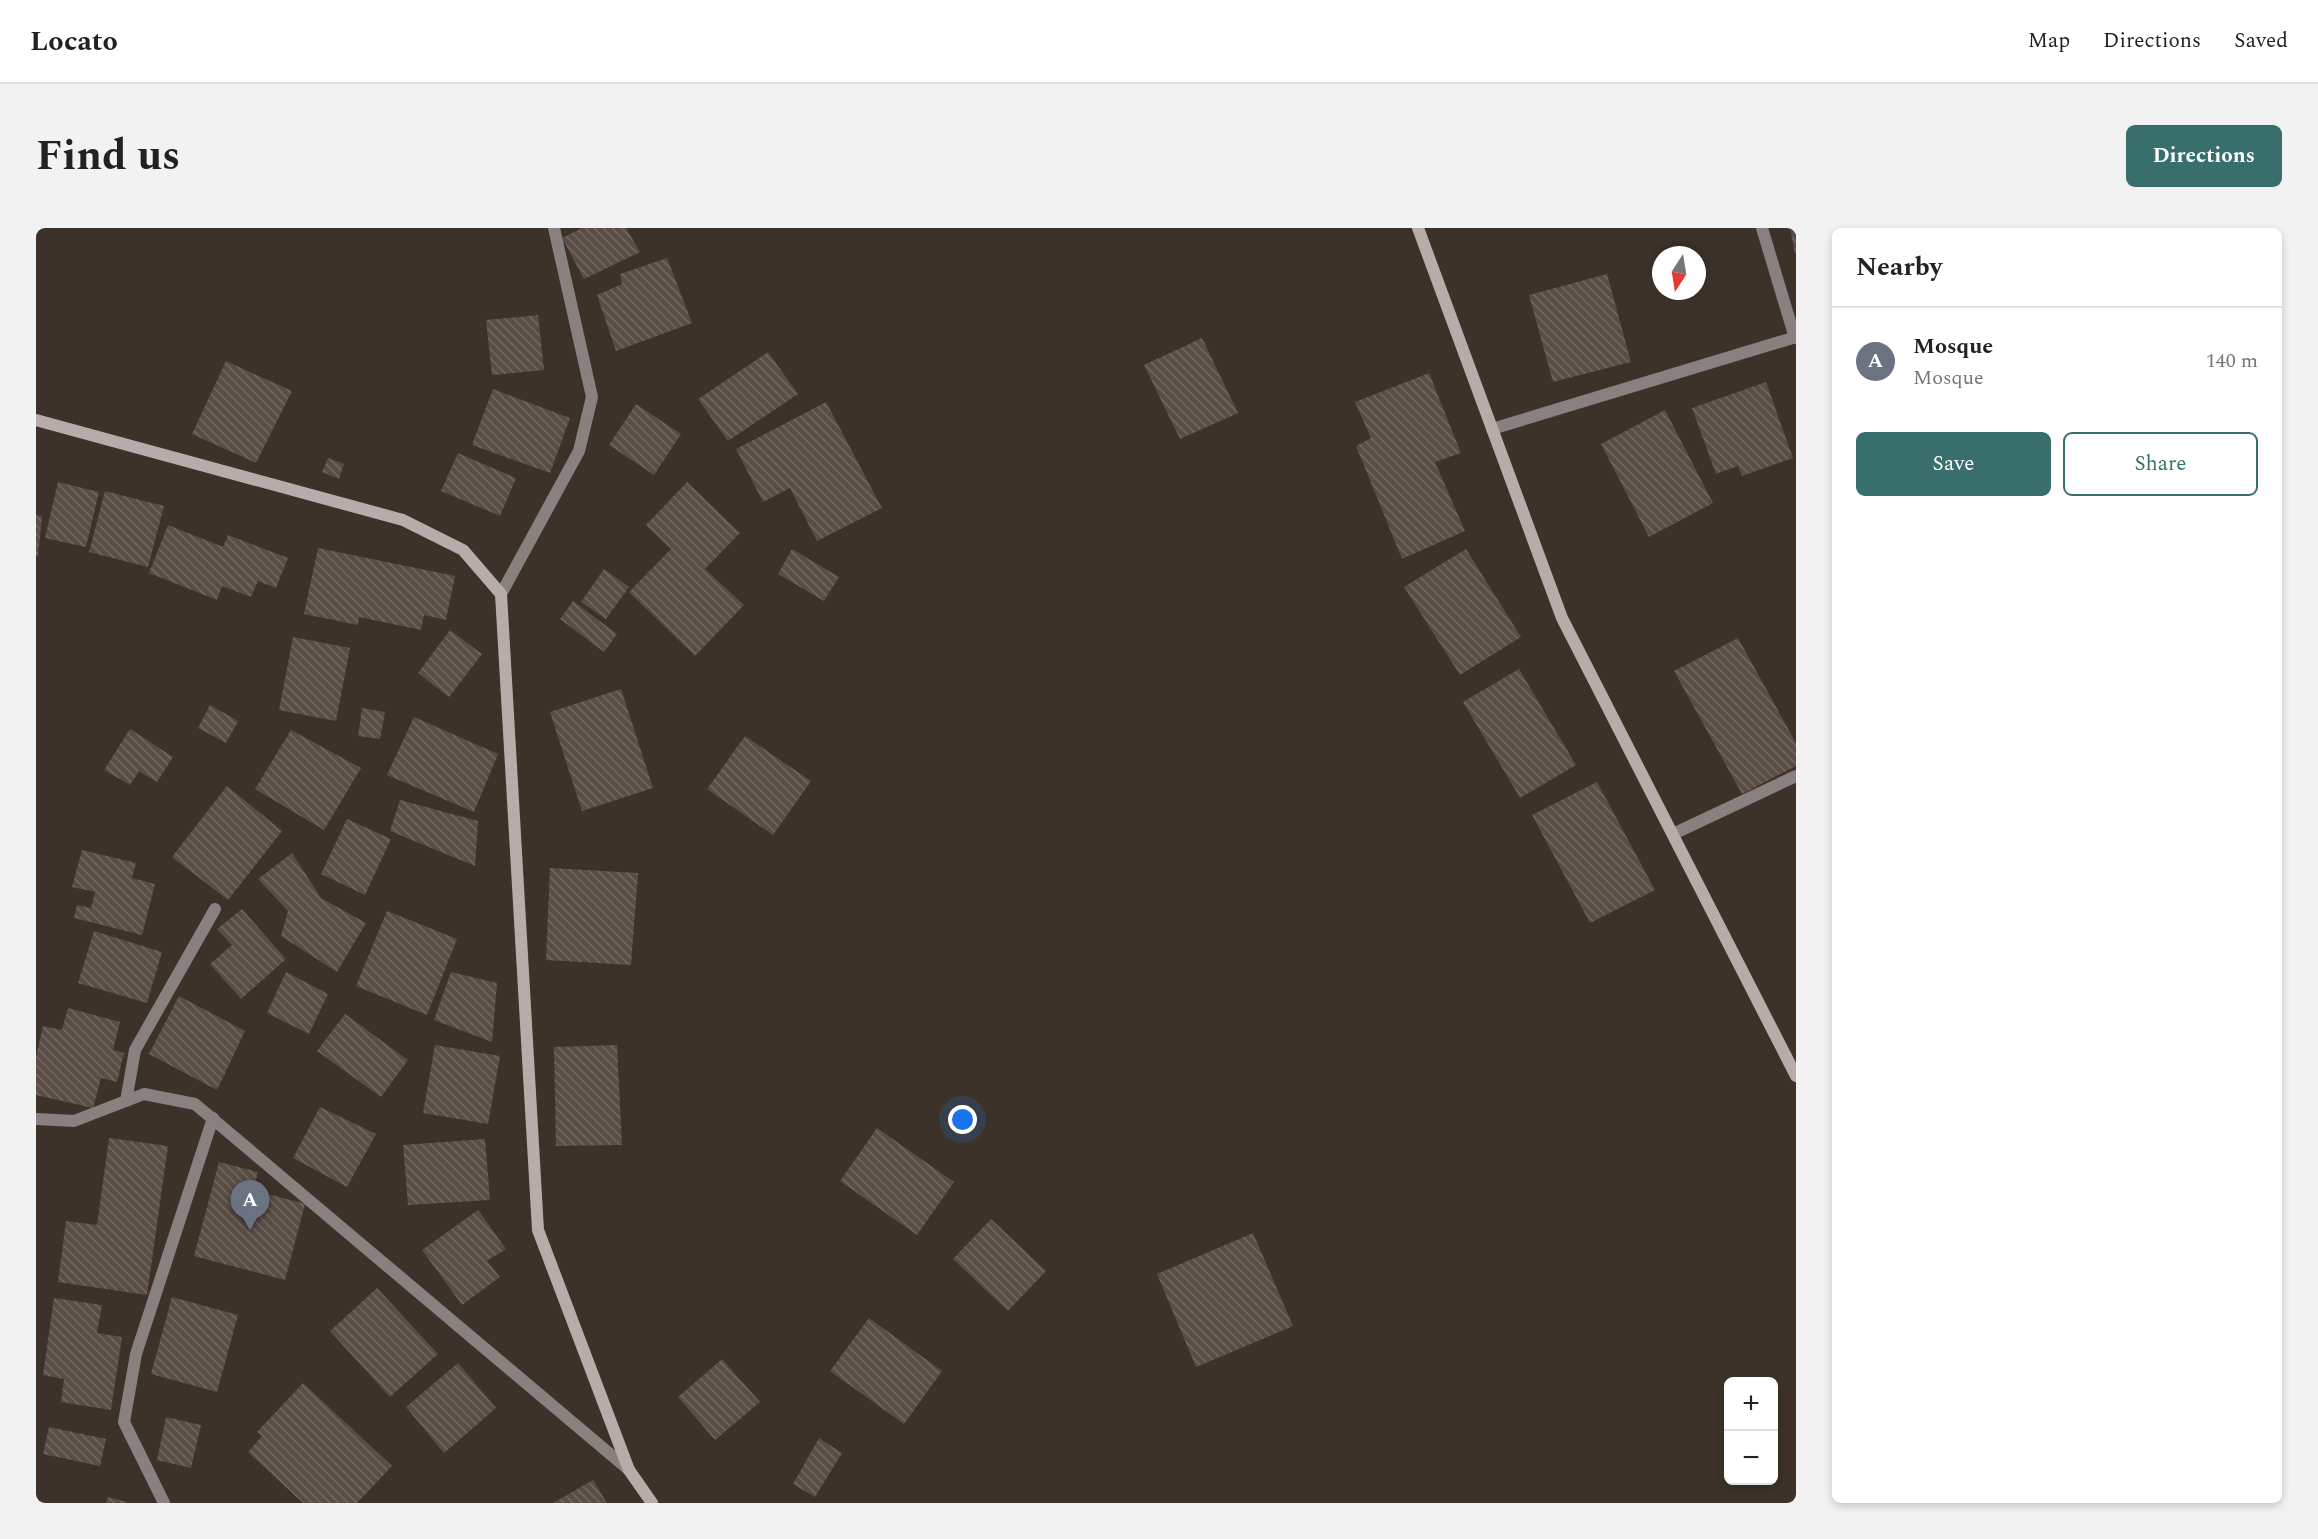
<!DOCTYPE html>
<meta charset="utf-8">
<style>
body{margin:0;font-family:Spectral,serif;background:#f2f2f2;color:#222}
.controls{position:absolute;right:18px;bottom:18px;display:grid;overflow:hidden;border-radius:9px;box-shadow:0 3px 9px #0003}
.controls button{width:54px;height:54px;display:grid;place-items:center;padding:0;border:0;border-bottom:2px solid #e0e0e0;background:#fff;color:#222;font:30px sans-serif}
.compass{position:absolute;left:1616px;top:18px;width:54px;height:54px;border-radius:50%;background:#fff;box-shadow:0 3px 9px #0003;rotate:192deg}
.you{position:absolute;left:927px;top:892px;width:21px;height:21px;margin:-15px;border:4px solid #fff;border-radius:50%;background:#1a73e8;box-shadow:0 0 0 9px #1a73e833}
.badge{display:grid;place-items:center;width:39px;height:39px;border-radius:50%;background:#386f6c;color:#fff;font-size:20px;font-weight:700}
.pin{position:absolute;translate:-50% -50px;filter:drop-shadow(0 2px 3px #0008)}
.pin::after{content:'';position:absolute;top:32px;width:21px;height:18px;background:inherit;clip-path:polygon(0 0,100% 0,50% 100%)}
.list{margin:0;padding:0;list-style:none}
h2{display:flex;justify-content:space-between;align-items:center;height:78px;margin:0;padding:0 24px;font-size:26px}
h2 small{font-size:20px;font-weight:400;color:#767676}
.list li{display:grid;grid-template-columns:39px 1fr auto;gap:18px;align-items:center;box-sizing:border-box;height:108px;padding:0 24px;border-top:2px solid #e0e0e0}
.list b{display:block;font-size:22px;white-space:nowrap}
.list p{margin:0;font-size:20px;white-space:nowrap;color:#767676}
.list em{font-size:20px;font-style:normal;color:#767676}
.actions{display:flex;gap:12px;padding:18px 24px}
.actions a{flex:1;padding:14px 0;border:2px solid #386f6c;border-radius:9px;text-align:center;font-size:21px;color:#386f6c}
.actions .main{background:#386f6c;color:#fff}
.map{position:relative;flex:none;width:1760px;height:1275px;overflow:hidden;border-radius:9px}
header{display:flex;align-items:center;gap:36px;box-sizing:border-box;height:84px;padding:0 30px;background:#fff;border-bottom:2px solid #e0e0e0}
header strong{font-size:28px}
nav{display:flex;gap:33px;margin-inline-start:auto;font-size:21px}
.intro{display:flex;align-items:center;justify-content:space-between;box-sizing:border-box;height:144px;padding:0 36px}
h1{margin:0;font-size:42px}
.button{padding:15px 27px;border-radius:9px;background:#386f6c;color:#fff;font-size:21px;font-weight:700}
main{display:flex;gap:36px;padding:0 36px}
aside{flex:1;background:#fff;border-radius:9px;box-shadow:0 3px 9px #0003}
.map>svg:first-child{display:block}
.building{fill:url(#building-back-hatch)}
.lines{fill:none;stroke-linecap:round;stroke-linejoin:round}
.street{stroke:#88817f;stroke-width:12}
.secondary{stroke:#b8acaa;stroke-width:12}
</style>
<header>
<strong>Locato</strong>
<nav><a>Map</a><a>Directions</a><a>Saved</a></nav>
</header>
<div class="intro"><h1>Find us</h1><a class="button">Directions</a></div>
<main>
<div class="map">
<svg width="1760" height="1275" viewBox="0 0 1760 1275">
<defs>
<pattern id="building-back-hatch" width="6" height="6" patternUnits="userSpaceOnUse" patternTransform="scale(1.5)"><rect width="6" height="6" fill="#5a4d46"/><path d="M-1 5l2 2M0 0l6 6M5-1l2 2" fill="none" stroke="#726761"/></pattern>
</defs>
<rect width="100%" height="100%" fill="#3c3229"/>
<g class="building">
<polygon points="546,0 590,0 604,24 548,51 526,10"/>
<polygon points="1754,0 1760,0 1760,26 1759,26"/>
<polygon points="631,30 656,95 580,123 561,67 586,56 584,46"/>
<polygon points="1571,46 1595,134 1517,154 1493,67"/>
<polygon points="502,87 508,142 456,147 450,92"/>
<polygon points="1166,110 1202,185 1144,211 1108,137"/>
<polygon points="732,124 762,166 692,213 662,171"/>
<polygon points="190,133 256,163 220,235 156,206"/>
<polygon points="1393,145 1425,225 1399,234 1429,303 1366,331 1320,218 1335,210 1319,174"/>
<polygon points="1730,154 1757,230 1706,248 1702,238 1680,246 1656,180"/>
<polygon points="457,161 534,190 514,245 436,217"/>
<polygon points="790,174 846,280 781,313 754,260 727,274 700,221"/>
<polygon points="600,176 645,206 618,247 573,217"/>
<polygon points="1629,182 1677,275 1613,309 1565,216"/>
<polygon points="422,225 480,250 464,288 405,263"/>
<polygon points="292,230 308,236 303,251 286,244"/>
<polygon points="22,254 63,264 50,319 9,310"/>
<polygon points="651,254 704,305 669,341 708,377 659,428 593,364 635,321 610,297"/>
<polygon points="69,263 128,278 112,339 53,324"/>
<polygon points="0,287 6,288 2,328 0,328"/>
<polygon points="132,297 187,319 192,307 252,330 240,360 222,353 215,369 186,358 181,372 113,345"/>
<polygon points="282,320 419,348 410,392 388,387 385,402 323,389 322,397 268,386"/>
<polygon points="756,321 803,349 788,373 742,346"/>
<polygon points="1430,321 1485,409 1424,447 1368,359"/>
<polygon points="568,341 593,359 570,391 545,374"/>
<polygon points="537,373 581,406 568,424 524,391"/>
<polygon points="414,402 446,426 413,469 382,445"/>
<polygon points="257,409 314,420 300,493 243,482"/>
<polygon points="1702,410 1760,515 1760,538 1706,566 1638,443"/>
<polygon points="1483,441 1540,537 1484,570 1427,474"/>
<polygon points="585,461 617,560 546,583 514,484"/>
<polygon points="174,477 202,493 190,515 162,500"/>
<polygon points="326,480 349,484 344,511 322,508"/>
<polygon points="378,489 462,526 438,584 351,547"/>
<polygon points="94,501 137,529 121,554 103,543 94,557 68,542"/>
<polygon points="255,502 325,540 288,602 219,561"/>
<polygon points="709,508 775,553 737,607 671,561"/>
<polygon points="1561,554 1619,662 1554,695 1496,587"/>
<polygon points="191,558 246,603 192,672 136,629"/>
<polygon points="364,572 442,593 439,638 354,603"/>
<polygon points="311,591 355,611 329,667 285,646"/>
<polygon points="46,622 100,635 96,650 119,656 106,707 38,690 41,677 55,680 59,664 36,659"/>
<polygon points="256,625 285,670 330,695 301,744 245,708 252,683 222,651"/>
<polygon points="514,640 602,645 595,737 510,732"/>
<polygon points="206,681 250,731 205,771 174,736 196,717 181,701"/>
<polygon points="351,683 421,711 391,787 320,758"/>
<polygon points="58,703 126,724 111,775 42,755"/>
<polygon points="250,744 292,766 273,806 231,785"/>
<polygon points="415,744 461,755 456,814 398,792"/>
<polygon points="143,768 209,803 181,862 113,826"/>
<polygon points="32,780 84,794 77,822 88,825 81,854 65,850 57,880 0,867 0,829 7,798 26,802"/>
<polygon points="309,786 372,832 345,869 281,823"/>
<polygon points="399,817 464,828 452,896 387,885"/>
<polygon points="581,817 586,917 520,918 518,819"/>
<polygon points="284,879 340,906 311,959 257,930"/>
<polygon points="841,900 918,954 881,1007 804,953"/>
<polygon points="73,910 132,918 111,1067 22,1054 30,993 61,997"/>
<polygon points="449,911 454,972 372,977 367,917"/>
<polygon points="183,934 222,944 217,962 269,976 249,1052 158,1028"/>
<polygon points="442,982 470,1021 451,1033 464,1049 426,1077 386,1022"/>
<polygon points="955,991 1010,1043 972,1083 917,1031"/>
<polygon points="1217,1005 1257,1098 1160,1139 1121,1046"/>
<polygon points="341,1060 402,1126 354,1169 294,1103"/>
<polygon points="136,1069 202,1087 181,1164 115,1146"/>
<polygon points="18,1070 66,1077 61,1105 86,1109 75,1182 25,1174 28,1151 7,1147"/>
<polygon points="833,1090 906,1143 868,1196 794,1143"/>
<polygon points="686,1131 724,1174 679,1212 642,1169"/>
<polygon points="422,1135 460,1180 408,1225 370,1179"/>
<polygon points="267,1155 356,1238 321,1275 267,1275 212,1224 226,1208 221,1204"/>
<polygon points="130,1189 165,1197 155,1240 121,1232"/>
<polygon points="13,1199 70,1211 64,1238 7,1226"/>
<polygon points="783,1210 806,1225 779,1269 757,1256"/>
<polygon points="557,1252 571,1275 517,1275"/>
<polygon points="72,1269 91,1274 91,1275 70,1275"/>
</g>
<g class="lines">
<g class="street">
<polyline points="1726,0 1759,110"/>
<polyline points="1456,201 1760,109"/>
<polyline points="465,366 543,223 556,169 518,0"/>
<polyline points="1637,606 1760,548"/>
<polyline points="90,873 99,822 179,681"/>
<polyline points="0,891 38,893 108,866 159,876 593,1242"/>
<polyline points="128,1275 88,1194 100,1126 177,890"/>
</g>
<g class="secondary">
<polyline points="1382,0 1526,390 1760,848"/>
<polyline points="0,192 367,292 427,322 465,366 502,1002 593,1242 616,1275"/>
</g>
</g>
</svg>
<div class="controls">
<button>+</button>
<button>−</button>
</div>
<svg class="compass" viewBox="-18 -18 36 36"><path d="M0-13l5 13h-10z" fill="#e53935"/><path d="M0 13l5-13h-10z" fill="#767676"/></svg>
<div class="you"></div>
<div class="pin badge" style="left:214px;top:1002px;background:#6b7280">A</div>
</div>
<aside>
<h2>Nearby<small></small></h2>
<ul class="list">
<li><span class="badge" style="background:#6b7280">A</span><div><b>Mosque</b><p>Mosque</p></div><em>140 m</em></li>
</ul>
<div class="actions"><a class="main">Save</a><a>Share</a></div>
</aside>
</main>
